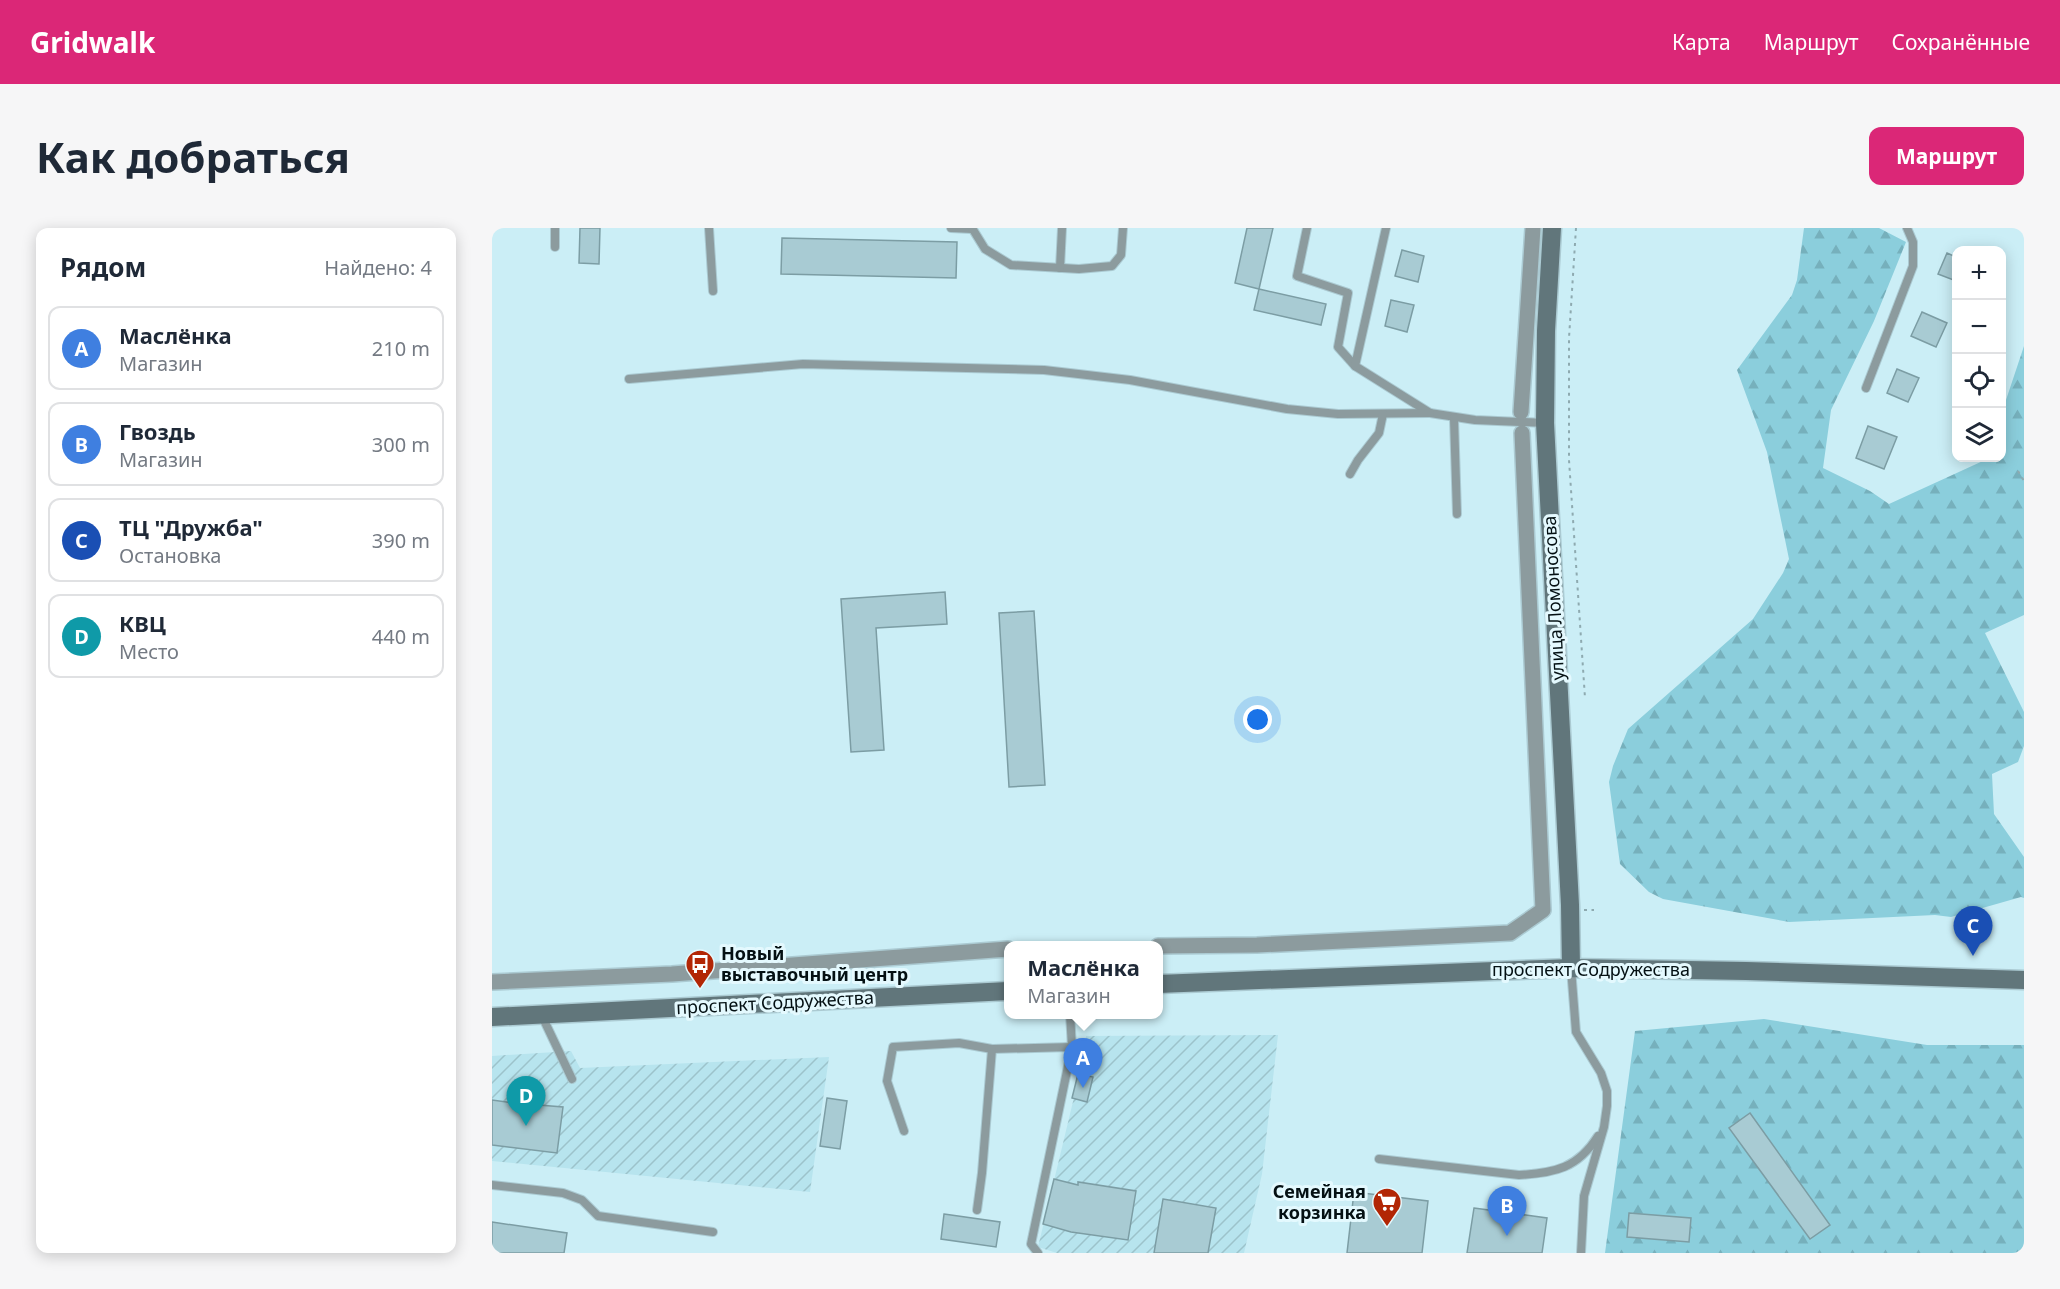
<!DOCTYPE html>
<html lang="ru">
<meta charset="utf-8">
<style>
body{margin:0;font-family:"Noto Sans",sans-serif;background:#f6f6f7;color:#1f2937}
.controls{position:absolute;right:18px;top:18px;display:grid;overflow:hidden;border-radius:12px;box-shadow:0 3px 15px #0003}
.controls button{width:54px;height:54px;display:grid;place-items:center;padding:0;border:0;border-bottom:2px solid #e0e1e3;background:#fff;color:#1f2937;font:30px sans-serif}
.you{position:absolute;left:766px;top:492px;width:21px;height:21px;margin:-15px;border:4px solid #fff;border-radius:50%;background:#1a73e8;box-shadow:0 0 0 9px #1a73e833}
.badge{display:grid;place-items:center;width:39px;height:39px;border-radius:50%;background:#db2777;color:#fff;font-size:20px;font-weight:700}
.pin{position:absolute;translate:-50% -50px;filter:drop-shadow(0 2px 3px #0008)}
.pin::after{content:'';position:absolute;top:32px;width:21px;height:18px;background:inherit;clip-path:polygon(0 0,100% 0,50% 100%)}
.popup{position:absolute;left:512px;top:713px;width:159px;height:78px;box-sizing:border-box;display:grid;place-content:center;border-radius:12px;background:#fff;filter:drop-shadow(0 2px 4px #0005);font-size:20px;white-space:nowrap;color:#747a83}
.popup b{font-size:22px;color:#1f2937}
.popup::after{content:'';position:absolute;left:50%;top:100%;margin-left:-12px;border:12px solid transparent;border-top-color:#fff}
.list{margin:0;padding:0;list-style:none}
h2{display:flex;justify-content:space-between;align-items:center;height:78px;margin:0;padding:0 24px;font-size:26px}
h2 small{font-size:20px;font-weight:400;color:#747a83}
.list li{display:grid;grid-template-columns:39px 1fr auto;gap:18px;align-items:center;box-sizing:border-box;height:84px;margin:0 12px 12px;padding:0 12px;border:2px solid #e0e1e3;border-radius:12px}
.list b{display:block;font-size:22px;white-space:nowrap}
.list p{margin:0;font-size:20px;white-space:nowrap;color:#747a83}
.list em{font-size:20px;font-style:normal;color:#747a83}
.icon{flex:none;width:33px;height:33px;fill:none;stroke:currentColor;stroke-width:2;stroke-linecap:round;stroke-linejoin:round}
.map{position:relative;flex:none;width:1532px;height:1025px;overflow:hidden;border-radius:12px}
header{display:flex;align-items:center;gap:36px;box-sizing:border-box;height:84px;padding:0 30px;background:#db2777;color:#fff}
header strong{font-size:28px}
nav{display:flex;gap:33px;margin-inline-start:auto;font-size:21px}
.intro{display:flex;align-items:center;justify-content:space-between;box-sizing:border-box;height:144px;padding:0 36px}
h1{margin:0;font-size:42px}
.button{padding:15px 27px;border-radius:12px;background:#db2777;color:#fff;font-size:21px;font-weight:700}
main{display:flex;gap:36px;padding:0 36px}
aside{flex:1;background:#fff;border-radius:12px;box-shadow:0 3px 15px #0003}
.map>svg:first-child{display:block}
.industrial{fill:url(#industrial-furrows)}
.forest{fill:url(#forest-firs)}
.building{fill:#a8cbd3;stroke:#7c9da4;stroke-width:1.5}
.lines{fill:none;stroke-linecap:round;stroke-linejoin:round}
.lane-casing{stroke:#abcad2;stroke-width:10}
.street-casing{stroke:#abcad2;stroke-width:18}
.secondary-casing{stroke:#abcad2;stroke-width:21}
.path{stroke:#8eaab0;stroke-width:2;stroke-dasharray:3 4.5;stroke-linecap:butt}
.lane{stroke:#8c9b9e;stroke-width:8}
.street{stroke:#8c9b9e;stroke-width:15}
.secondary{stroke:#61767b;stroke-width:18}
.labels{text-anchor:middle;stroke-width:6;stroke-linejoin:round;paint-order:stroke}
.street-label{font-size:18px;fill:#041013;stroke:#e4f9fe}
.poi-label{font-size:18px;font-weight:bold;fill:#041013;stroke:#e4f9fe;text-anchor:start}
</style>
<header>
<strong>Gridwalk</strong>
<nav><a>Карта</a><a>Маршрут</a><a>Сохранённые</a></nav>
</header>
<div class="intro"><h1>Как добраться</h1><a class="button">Маршрут</a></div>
<main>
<aside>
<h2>Рядом<small>Найдено: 4</small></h2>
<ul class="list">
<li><span class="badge" style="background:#3f7fe0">A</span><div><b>Маслёнка</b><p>Магазин</p></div><em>210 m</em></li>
<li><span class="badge" style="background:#3f7fe0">B</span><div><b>Гвоздь</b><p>Магазин</p></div><em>300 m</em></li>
<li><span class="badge" style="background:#1a4fb4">C</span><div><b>ТЦ &quot;Дружба&quot;</b><p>Остановка</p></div><em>390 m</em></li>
<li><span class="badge" style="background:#0f9aa8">D</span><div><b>КВЦ</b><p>Место</p></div><em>440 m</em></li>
</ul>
</aside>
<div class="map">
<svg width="1532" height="1025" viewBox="0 0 1532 1025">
<defs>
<pattern id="industrial-furrows" width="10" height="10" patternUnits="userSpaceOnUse" patternTransform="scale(1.5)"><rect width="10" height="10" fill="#b7e4ee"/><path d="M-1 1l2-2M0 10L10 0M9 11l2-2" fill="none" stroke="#9cc3cb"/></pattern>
<pattern id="forest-firs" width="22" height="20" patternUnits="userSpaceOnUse" patternTransform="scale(1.5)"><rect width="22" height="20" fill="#8bcedc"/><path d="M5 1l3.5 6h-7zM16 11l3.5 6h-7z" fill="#76b0bc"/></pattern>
</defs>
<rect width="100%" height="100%" fill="#cbeef6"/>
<g class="industrial">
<polygon points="786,807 770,946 752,1025 565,1025 546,1019 591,832 594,808"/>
<polygon points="79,823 88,840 337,829 318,964 0,933 0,828"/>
</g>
<g class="forest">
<polygon points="1312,0 1387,0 1414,14 1382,93 1339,182 1331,240 1378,263 1397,276 1493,232 1494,230 1510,230 1510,184 1532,118 1532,387 1493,405 1532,484 1532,518 1526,534 1500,546 1502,586 1532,629 1532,670 1529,669 1459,689 1443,687 1297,694 1171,671 1157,664 1128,636 1117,554 1121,538 1136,501 1261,391 1291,345 1297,331 1275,224 1245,142 1300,67 1305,52"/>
<polygon points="1272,791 1435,817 1532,817 1532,1025 1113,1025 1143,803"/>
</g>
<g class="building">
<polygon points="88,0 108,0 107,36 87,35"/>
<polygon points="755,0 781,0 767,61 743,55"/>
<polygon points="290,10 465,14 464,50 289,46"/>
<polygon points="910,22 932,28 926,54 903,48"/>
<polygon points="1455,25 1464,29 1464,53 1446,46"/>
<polygon points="767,61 834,76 829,97 762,82"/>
<polygon points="899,72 922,77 915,104 893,98"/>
<polygon points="1430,84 1455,95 1444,119 1419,108"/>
<polygon points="1405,141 1427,150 1416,174 1395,165"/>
<polygon points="1376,198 1405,209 1392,241 1364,230"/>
<polygon points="453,364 455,396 384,400 392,522 359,524 349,371"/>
<polygon points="542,383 553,557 517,559 507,385"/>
<polygon points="586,846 601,849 595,874 580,870"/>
<polygon points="24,866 48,869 47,877 71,879 65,925 0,917 0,872 22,875"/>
<polygon points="335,870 355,873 348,921 328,918"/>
<polygon points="1258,885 1338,997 1318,1011 1237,900"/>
<polygon points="562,951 586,957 586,954 644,963 636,1012 579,1004 551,996"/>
<polygon points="862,964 936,973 930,1025 855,1025"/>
<polygon points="671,971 724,980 716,1025 662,1025"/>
<polygon points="982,980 1055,990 1050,1025 975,1025"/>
<polygon points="1137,985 1199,990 1197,1014 1135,1009"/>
<polygon points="452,986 508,994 504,1019 449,1011"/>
<polygon points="0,994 75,1005 72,1025 0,1025"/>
</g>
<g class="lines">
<g class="lane-casing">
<g id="lane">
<polyline points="217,0 221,63"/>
<polyline points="459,0 480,1"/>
<polyline points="480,0 493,21 519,37 587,41 620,38 629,27 631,0"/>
<polyline points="815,0 805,48 856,65 846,119 863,138"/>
<polyline points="894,0 863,138 938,185 983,192 1053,195"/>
<polyline points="63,19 63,0"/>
<polyline points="568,40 570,0"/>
<polyline points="137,151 311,136 552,142 638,152 795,181 846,186 938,185"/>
<polyline points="1374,160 1421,38 1421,14 1415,0"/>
<polyline points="962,190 965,286"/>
<polyline points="858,246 866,232 887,205 891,186"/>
<polyline points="1079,740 1084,804 1109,845 1115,863 1115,878 1112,899 1092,968 1089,1025"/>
<polyline points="50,788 80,851"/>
<polyline points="412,903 395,853 401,819 467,815 500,821 580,819"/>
<path d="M 887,931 L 1027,947 C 1063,945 1086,940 1106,908"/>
<polyline points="0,957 71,965 90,972 106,988 221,1004"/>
<polyline points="485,982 490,945 500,821"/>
<polyline points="546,1025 539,1016 580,819 578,786"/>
</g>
</g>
<g class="street-casing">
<g id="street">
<polyline points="1029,184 1041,0"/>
<polyline points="666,718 765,717 1018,705 1051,682 1030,205"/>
<polyline points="0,754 180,746 516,721"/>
</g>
</g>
<g class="secondary-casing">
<g id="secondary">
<polyline points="1060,0 1054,103 1053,195 1078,677 1079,740"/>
<polyline points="666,756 1079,740 1254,743 1532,752"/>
<polyline points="0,789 516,763"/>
</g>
</g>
<g class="path">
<polyline points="1084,0 1077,110 1077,232 1093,470"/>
<polyline points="1526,243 1532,253"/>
<polyline points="1092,682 1102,682"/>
</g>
<use href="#lane" class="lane"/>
<use href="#street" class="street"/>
<use href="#secondary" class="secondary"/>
</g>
<defs>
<g id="bus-pin" transform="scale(1.5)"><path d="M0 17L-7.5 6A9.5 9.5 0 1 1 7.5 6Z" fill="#b22605" stroke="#e4f9fe"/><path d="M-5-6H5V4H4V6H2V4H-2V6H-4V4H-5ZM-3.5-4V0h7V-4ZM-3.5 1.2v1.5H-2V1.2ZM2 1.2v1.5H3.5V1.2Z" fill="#fff"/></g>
<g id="supermarket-pin" transform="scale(1.5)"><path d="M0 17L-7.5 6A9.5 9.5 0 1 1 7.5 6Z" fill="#b22605" stroke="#e4f9fe"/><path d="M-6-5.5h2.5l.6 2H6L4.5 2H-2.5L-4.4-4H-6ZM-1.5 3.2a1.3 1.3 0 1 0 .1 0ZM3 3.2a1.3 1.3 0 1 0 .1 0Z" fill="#fff"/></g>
</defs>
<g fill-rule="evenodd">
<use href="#bus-pin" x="208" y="736"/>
<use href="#supermarket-pin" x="895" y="974"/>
</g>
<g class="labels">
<g class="street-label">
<text transform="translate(1062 370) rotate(-93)" y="6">улица Ломоносова</text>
<text x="1099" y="748">проспект Содружества</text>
<text transform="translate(283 775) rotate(-3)" y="6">проспект Содружества</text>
</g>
<g class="poi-label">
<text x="229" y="732">Новый<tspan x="229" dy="21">выставочный центр</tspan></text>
<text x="874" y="970" text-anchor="end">Семейная<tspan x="874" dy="21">корзинка</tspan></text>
</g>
</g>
</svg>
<div class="controls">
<button>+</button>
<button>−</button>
<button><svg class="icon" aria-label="locate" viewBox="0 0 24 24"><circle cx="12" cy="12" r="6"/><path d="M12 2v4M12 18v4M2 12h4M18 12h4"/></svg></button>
<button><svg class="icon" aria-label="layers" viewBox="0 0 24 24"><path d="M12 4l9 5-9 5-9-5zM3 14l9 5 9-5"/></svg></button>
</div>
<div class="you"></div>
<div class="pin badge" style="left:591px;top:860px;background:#3f7fe0">A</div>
<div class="popup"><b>Маслёнка</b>Магазин</div>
<div class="pin badge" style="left:1015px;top:1008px;background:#3f7fe0">B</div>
<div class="pin badge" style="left:1481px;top:728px;background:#1a4fb4">C</div>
<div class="pin badge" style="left:34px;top:898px;background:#0f9aa8">D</div>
</div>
</main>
